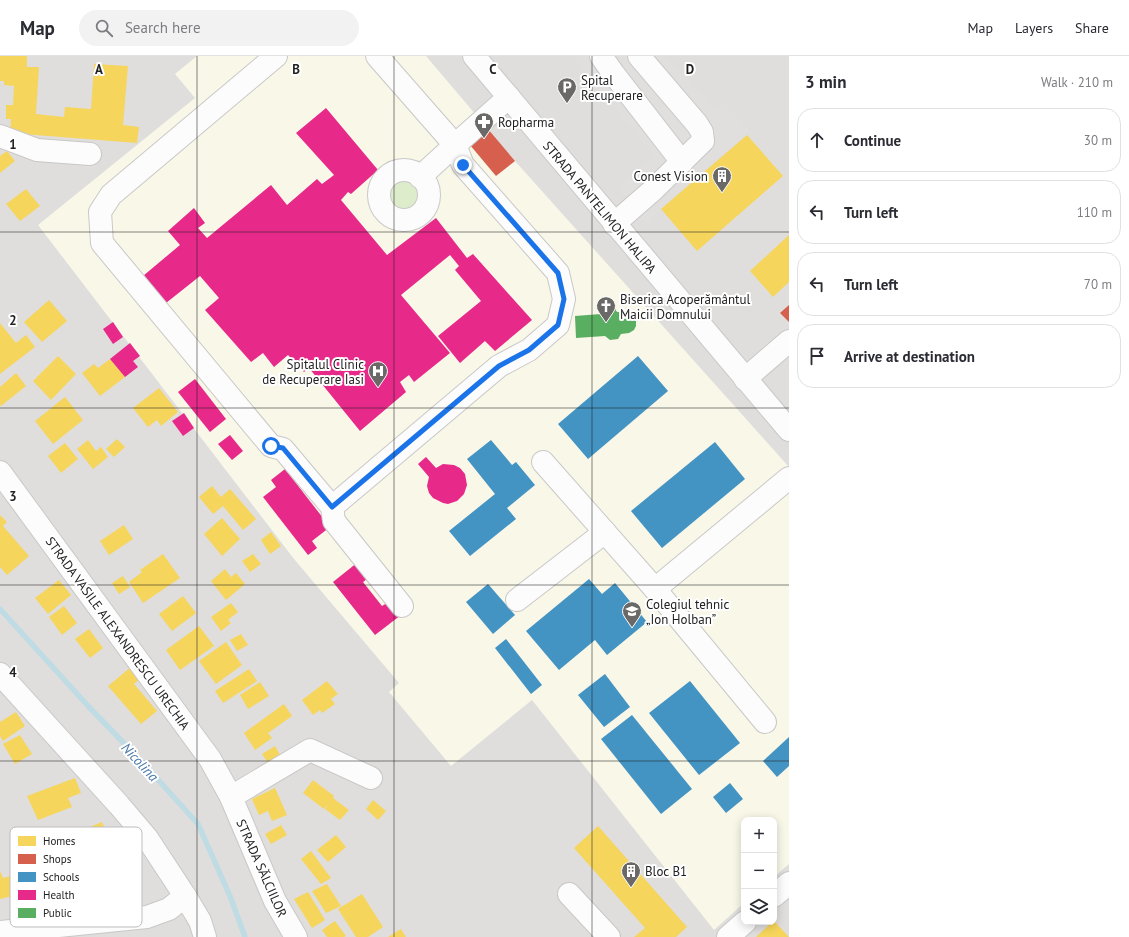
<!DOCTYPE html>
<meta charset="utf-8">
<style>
body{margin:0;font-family:"PT Sans",sans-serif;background:#f2f2f3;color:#2b2b33}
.controls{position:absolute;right:12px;bottom:12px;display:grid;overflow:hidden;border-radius:8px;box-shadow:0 2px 10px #0003}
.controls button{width:36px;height:36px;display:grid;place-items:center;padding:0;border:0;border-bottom:1px solid #e1e1e2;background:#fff;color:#2b2b33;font:20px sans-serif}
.stop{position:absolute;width:12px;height:12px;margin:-9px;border:3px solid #1a73e8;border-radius:50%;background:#fff}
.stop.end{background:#1a73e8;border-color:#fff;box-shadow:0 1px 4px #0008}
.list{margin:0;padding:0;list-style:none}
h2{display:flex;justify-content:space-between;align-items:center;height:52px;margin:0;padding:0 16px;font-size:17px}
h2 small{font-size:13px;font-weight:400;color:#7c7c81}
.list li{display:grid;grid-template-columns:26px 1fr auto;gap:12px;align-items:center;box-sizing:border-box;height:64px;margin:0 8px 8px;padding:0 8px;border:1px solid #e1e1e2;border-radius:16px}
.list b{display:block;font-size:15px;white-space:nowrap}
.list em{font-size:13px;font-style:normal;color:#7c7c81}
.icon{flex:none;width:22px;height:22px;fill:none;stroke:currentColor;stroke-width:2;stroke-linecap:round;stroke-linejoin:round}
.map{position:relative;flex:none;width:789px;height:881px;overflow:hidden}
header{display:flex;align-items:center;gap:24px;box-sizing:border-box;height:56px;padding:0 20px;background:#fff;border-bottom:1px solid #e1e1e2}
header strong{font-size:19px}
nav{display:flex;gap:22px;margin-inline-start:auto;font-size:14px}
.search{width:280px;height:36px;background:#f2f2f3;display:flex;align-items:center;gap:10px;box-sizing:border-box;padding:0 14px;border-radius:22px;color:#7c7c81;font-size:15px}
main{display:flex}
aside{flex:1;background:#fff}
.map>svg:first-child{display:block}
.residential{fill:#dfdedc;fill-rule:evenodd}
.education{fill:#f8f7e8}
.grass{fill:#ddeccb}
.parking{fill:#e0dfde}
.homes{fill:#f6d55c}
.shops{fill:#d6604d}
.schools{fill:#4393c3}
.health{fill:#e7298a}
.public{fill:#5aae61}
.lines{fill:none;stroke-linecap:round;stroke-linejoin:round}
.stream{stroke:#bfdbe3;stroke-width:5.5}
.minor-casing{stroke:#c9c8c7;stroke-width:24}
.minor{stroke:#fdfcfc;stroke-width:22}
.route{stroke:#1a73e8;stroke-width:5}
.grid{fill:none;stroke:#222;stroke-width:1;stroke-opacity:0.55}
.labels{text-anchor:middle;stroke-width:4;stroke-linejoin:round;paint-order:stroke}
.poi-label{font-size:13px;fill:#222;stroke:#fff;text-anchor:start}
.street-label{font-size:13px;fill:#222;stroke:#fff}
.water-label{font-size:14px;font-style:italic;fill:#4a7aab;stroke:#fff}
.key{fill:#fff;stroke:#bdbdbd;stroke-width:1}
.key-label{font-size:11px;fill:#222}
.grid-label{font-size:13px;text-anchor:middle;font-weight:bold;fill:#222;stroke:#fff;stroke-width:4;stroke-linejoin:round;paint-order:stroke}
</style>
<header>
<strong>Map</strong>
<div class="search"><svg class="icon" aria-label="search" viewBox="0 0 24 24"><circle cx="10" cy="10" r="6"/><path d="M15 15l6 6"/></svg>Search here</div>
<nav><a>Map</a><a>Layers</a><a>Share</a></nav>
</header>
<main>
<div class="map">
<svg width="789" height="881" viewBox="0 0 789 881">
<rect width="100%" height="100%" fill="#f0eeeb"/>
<path class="residential" d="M 0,0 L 789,0 L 789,881 L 0,881 ZM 744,764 L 774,764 L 774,866 L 744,866 Z"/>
<polygon class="education" points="197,0 426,0 515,105 789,411 789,808 774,821 774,764 744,764 744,847 714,874 532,644 451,710 389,636 399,627 294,503 38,169 195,42 175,18"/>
<circle class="grass" cx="404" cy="138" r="17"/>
<polygon class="parking" points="576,0 666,0 714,52 723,45 750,75 661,153 647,168 616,131 654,100 573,2"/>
<g class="homes">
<polygon points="0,0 27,0 27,11 39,11 36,58 64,61 65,51 91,53 94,8 128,10 123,69 139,71 137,87 10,77 11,63 6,63 6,49 13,49 14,30 4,29 4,25 0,25"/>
<polygon points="747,79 783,120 697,195 661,153"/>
<polygon points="7,95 15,105 0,117 0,100"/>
<polygon points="26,133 40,150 20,165 6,148"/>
<polygon points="789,179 789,226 773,241 750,215"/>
<polygon points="49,244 67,265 42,286 24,266"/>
<polygon points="0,267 16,287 26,279 35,291 0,318"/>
<polygon points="58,300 76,318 51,344 33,325"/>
<polygon points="110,303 125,321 100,340 82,317 94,308 98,312"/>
<polygon points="16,317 26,330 1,350 0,349 0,331"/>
<polygon points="159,332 178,356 161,370 157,364 148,371 133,352"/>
<polygon points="65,341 83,364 53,388 35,365"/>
<polygon points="117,383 125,391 114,401 106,393"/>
<polygon points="88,384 96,395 101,391 108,401 93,413 77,393"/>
<polygon points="65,387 78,403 61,417 48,400"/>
<polygon points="212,430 221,441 230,433 256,463 243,474 223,450 213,458 199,441"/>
<polygon points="0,459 7,466 3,470 29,500 7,519 0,511"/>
<polygon points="222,462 240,483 222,500 204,478"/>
<polygon points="124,469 133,483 109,499 100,485"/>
<polygon points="271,476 281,490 270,498 261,484"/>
<polygon points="163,498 180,522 143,547 129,526 142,516 140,514"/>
<polygon points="253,498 261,508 250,516 242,505"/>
<polygon points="225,513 231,521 236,517 245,528 226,544 211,525"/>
<polygon points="123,520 130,531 119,538 112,527"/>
<polygon points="59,524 71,539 48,558 35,542"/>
<polygon points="183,540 196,557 172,575 159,558"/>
<polygon points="231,547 238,556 228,564 231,567 221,575 211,561"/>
<polygon points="64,550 77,567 62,579 49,561"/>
<polygon points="199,570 214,590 180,614 166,594"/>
<polygon points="89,573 103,592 90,602 75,583"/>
<polygon points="241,578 248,589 237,595 230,584"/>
<polygon points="226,586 242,609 216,628 199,605"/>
<polygon points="131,611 141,622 134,628 157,655 141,668 108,630"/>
<polygon points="249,613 257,625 223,647 215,635"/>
<polygon points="327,625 338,638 331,643 335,648 322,657 320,654 313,659 302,644"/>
<polygon points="260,626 269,640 248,653 240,639"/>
<polygon points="284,648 292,660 268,677 272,682 255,694 244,677"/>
<polygon points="16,656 25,670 3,685 0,680 0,666"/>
<polygon points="20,679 32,698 15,708 3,688"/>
<polygon points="275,690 280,699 268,707 262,698"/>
<polygon points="75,722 81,737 68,742 72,751 38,764 27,740"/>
<polygon points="313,724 334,740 333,742 349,754 340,764 325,753 329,748 324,753 303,737"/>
<polygon points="275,732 287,759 272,765 268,755 259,759 252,743"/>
<polygon points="373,744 386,755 378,764 366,753"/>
<polygon points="102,766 105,773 110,771 114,781 119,780 123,791 102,798 105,807 87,813 76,790 87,786 82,774"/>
<polygon points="281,769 287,779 271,788 265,778"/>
<polygon points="598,770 687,871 676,881 634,881 645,872 574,792"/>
<polygon points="336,779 346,791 328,806 317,794"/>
<polygon points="311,795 331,822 321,828 301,803"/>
<polygon points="0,815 3,822 15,819 21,838 0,843"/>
<polygon points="327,828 341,850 326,857 312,835"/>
<polygon points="308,836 325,864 312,872 294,843"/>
<polygon points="362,838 383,871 368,881 356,881 338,853"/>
<polygon points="335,865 346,880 344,881 327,881 322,874"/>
<polygon points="774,865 789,881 756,881 772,866 774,866"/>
<polygon points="401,873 406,881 388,881"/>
</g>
<g class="shops">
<polygon points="488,73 515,105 496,120 470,89"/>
<polygon points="789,249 789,266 780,257"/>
</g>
<g class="schools">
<polygon points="638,300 668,335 588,403 558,368"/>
<polygon points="491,384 512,409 516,406 535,429 507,452 516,463 470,500 449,475 495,438 467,403"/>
<polygon points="715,386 745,423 662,492 631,455"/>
<polygon points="589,523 602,538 615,527 647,566 607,599 595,584 559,614 526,575"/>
<polygon points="488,528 515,559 493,578 466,546"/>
<polygon points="506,583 542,629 531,638 495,592"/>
<polygon points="605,618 630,651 604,671 578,639"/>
<polygon points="690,625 740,687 699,719 649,657"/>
<polygon points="632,659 692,733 661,758 601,683"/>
<polygon points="789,681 789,710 777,721 763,705"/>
<polygon points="730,727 743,743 726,757 713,741"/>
</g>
<g class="health">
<polygon points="326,52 378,114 351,138 348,136 341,144 387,199 436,162 467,202 473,198 532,264 495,295 485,285 460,307 438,280 481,245 455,214 459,210 450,199 401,239 450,297 414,326 409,319 400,326 406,336 360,375 309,312 304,316 288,299 274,311 263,297 251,306 205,254 219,242 200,220 166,247 143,220 180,189 168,175 194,152 205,167 198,172 207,182 271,129 287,149 317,123 322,128 334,119 296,77"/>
<polygon points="113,266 123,281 113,288 103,273"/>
<polygon points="130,287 140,300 133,305 138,311 125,321 110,303"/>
<polygon points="195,323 226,363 210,376 178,336"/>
<polygon points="184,357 194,372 183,380 172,365"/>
<polygon points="230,379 243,395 232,404 218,388"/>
<polygon points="426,401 436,412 443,408 454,409 460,412 465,418 467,429 464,438 457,445 448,448 443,447 433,442 429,437 427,430 429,421 418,408"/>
<polygon points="285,413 330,471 312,485 317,492 308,499 263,441 276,431 271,424"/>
<polygon points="358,506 370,521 363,526 382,550 390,545 401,559 375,579 333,526"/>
</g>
<polygon class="public" points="614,251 617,256 625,256 632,258 636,263 636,270 634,274 629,277 621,278 618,283 610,284 605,280 576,282 575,260 601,258 604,252"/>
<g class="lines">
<polyline class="stream" points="0,553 89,651 142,706 198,768 230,840 245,881"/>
<g class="minor-casing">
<g id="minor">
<polyline points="276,0 111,139 100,156 102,187 271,390 283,393 332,451 334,465 402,550"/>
<polyline points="377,0 455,89 420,121"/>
<polyline points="474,0 789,374"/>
<polyline points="601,0 613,17 682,106"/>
<polyline points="0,80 37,94 90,98"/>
<circle cx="404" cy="139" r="25"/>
<polyline points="614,168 653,134 703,85 702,76 697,68 639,0"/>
<polyline points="745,323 789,285"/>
<polyline points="543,406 655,533 789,422"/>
<polyline points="0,416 210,703 231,741 275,845 296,881"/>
<polyline points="332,451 499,310 529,294 558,269 564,243 558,217 463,109 455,89 509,41"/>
<polyline points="655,533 765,666"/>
<polyline points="517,544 605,476"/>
<polyline points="0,618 119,749 147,782 185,840 200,865 205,881"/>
<polyline points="231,741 310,694 371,722"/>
<polyline points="569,838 609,881"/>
<polyline points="774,840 789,827"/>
<polyline points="0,876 147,861 169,853 185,840"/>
<polyline points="728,881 745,866"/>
</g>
</g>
<use href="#minor" class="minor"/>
</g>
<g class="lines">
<polyline class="route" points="271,390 283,392 332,451 499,310 529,294 558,269 564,243 558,217 463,109"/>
</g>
<path class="grid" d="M 197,0 L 197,881M 394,0 L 394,881M 592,0 L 592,881M 0,176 L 789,176M 0,352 L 789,352M 0,529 L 789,529M 0,705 L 789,705"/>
<defs>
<g id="parking-pin" transform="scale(1)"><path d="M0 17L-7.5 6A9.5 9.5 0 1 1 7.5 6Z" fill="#6a6968" stroke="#fff"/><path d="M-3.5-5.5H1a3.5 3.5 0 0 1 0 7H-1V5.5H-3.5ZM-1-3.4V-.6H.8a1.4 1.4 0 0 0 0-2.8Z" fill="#fff"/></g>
<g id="pharmacy-pin" transform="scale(1)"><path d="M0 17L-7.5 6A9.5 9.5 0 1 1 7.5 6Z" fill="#6a6968" stroke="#fff"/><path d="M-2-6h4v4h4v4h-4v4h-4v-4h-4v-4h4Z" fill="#fff"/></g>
<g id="building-pin" transform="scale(1)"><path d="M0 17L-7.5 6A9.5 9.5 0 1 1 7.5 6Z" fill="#6a6968" stroke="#fff"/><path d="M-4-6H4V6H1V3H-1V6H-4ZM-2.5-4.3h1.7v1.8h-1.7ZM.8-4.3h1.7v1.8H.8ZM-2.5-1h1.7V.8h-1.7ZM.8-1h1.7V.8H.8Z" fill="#fff"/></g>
<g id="church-pin" transform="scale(1)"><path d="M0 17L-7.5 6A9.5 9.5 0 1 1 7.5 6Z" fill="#6a6968" stroke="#fff"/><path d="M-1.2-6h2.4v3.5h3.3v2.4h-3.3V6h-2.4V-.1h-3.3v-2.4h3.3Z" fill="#fff"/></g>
<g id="hospital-pin" transform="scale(1)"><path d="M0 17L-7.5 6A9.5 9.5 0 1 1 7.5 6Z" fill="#6a6968" stroke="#fff"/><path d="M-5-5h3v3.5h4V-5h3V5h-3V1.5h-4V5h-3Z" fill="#fff"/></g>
<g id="school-pin" transform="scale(1)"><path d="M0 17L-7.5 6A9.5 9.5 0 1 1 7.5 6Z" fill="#6a6968" stroke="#fff"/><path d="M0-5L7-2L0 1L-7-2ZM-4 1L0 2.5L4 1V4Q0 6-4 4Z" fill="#fff"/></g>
</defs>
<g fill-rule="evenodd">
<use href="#parking-pin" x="567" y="31"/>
<use href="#pharmacy-pin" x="484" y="66"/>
<use href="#building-pin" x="722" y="120"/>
<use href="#church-pin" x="606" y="250"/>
<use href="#hospital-pin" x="378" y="315"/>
<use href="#school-pin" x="632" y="555"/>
<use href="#building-pin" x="631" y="815"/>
</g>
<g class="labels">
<g class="poi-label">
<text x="581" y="29">Spital<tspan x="581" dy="15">Recuperare</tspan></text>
<text x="498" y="71">Ropharma</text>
<text x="708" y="125" text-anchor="end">Conest Vision</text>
<text x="620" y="248">Biserica Acoperământul<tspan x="620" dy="15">Maicii Domnului</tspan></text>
<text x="364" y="313" text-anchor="end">Spitalul Clinic<tspan x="364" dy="15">de Recuperare Iasi</tspan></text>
<text x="646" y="553">Colegiul tehnic<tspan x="646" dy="15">„Ion Holban”</tspan></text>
<text x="645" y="820">Bloc B1</text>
</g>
<g class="street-label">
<text transform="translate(600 151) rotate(50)" y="5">STRADA PANTELIMON HALIPA</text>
<text transform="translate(118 577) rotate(54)" y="5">STRADA VASILE ALEXANDRESCU URECHIA</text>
<text transform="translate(262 812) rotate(66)" y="5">STRADA SĂLCIILOR</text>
</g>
<g class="water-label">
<text transform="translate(140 706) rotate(47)" y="5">Nicolina</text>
</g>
</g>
<rect x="10" y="771" width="132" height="100" rx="6" class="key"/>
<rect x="18" y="780" width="18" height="10" fill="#f6d55c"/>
<rect x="18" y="798" width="18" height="10" fill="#d6604d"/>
<rect x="18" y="816" width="18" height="10" fill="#4393c3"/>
<rect x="18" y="834" width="18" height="10" fill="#e7298a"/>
<rect x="18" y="852" width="18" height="10" fill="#5aae61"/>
<g class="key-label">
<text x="43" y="789">Homes</text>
<text x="43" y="807">Shops</text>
<text x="43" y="825">Schools</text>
<text x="43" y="843">Health</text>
<text x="43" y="861">Public</text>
</g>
<g class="grid-label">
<text x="99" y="18">A</text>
<text x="296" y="18">B</text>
<text x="493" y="18">C</text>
<text x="690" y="18">D</text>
<text x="13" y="93">1</text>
<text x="13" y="269">2</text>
<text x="13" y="445">3</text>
<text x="13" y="621">4</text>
</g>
</svg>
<div class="controls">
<button>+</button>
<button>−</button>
<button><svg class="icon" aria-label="layers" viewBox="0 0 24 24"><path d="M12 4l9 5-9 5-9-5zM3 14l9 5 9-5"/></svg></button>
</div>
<div class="stop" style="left:271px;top:390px"></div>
<div class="stop end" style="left:463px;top:109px"></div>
</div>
<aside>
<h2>3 min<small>Walk · 210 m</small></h2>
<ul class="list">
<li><svg class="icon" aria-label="ahead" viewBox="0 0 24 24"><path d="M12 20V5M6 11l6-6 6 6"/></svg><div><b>Continue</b></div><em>30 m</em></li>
<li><svg class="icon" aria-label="left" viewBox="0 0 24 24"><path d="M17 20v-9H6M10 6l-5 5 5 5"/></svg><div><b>Turn left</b></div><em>110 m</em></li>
<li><svg class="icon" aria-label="left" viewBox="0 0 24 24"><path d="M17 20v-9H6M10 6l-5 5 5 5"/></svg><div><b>Turn left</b></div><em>70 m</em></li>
<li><svg class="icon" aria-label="arrive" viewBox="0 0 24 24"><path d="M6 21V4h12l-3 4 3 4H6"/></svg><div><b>Arrive at destination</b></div></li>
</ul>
</aside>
</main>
